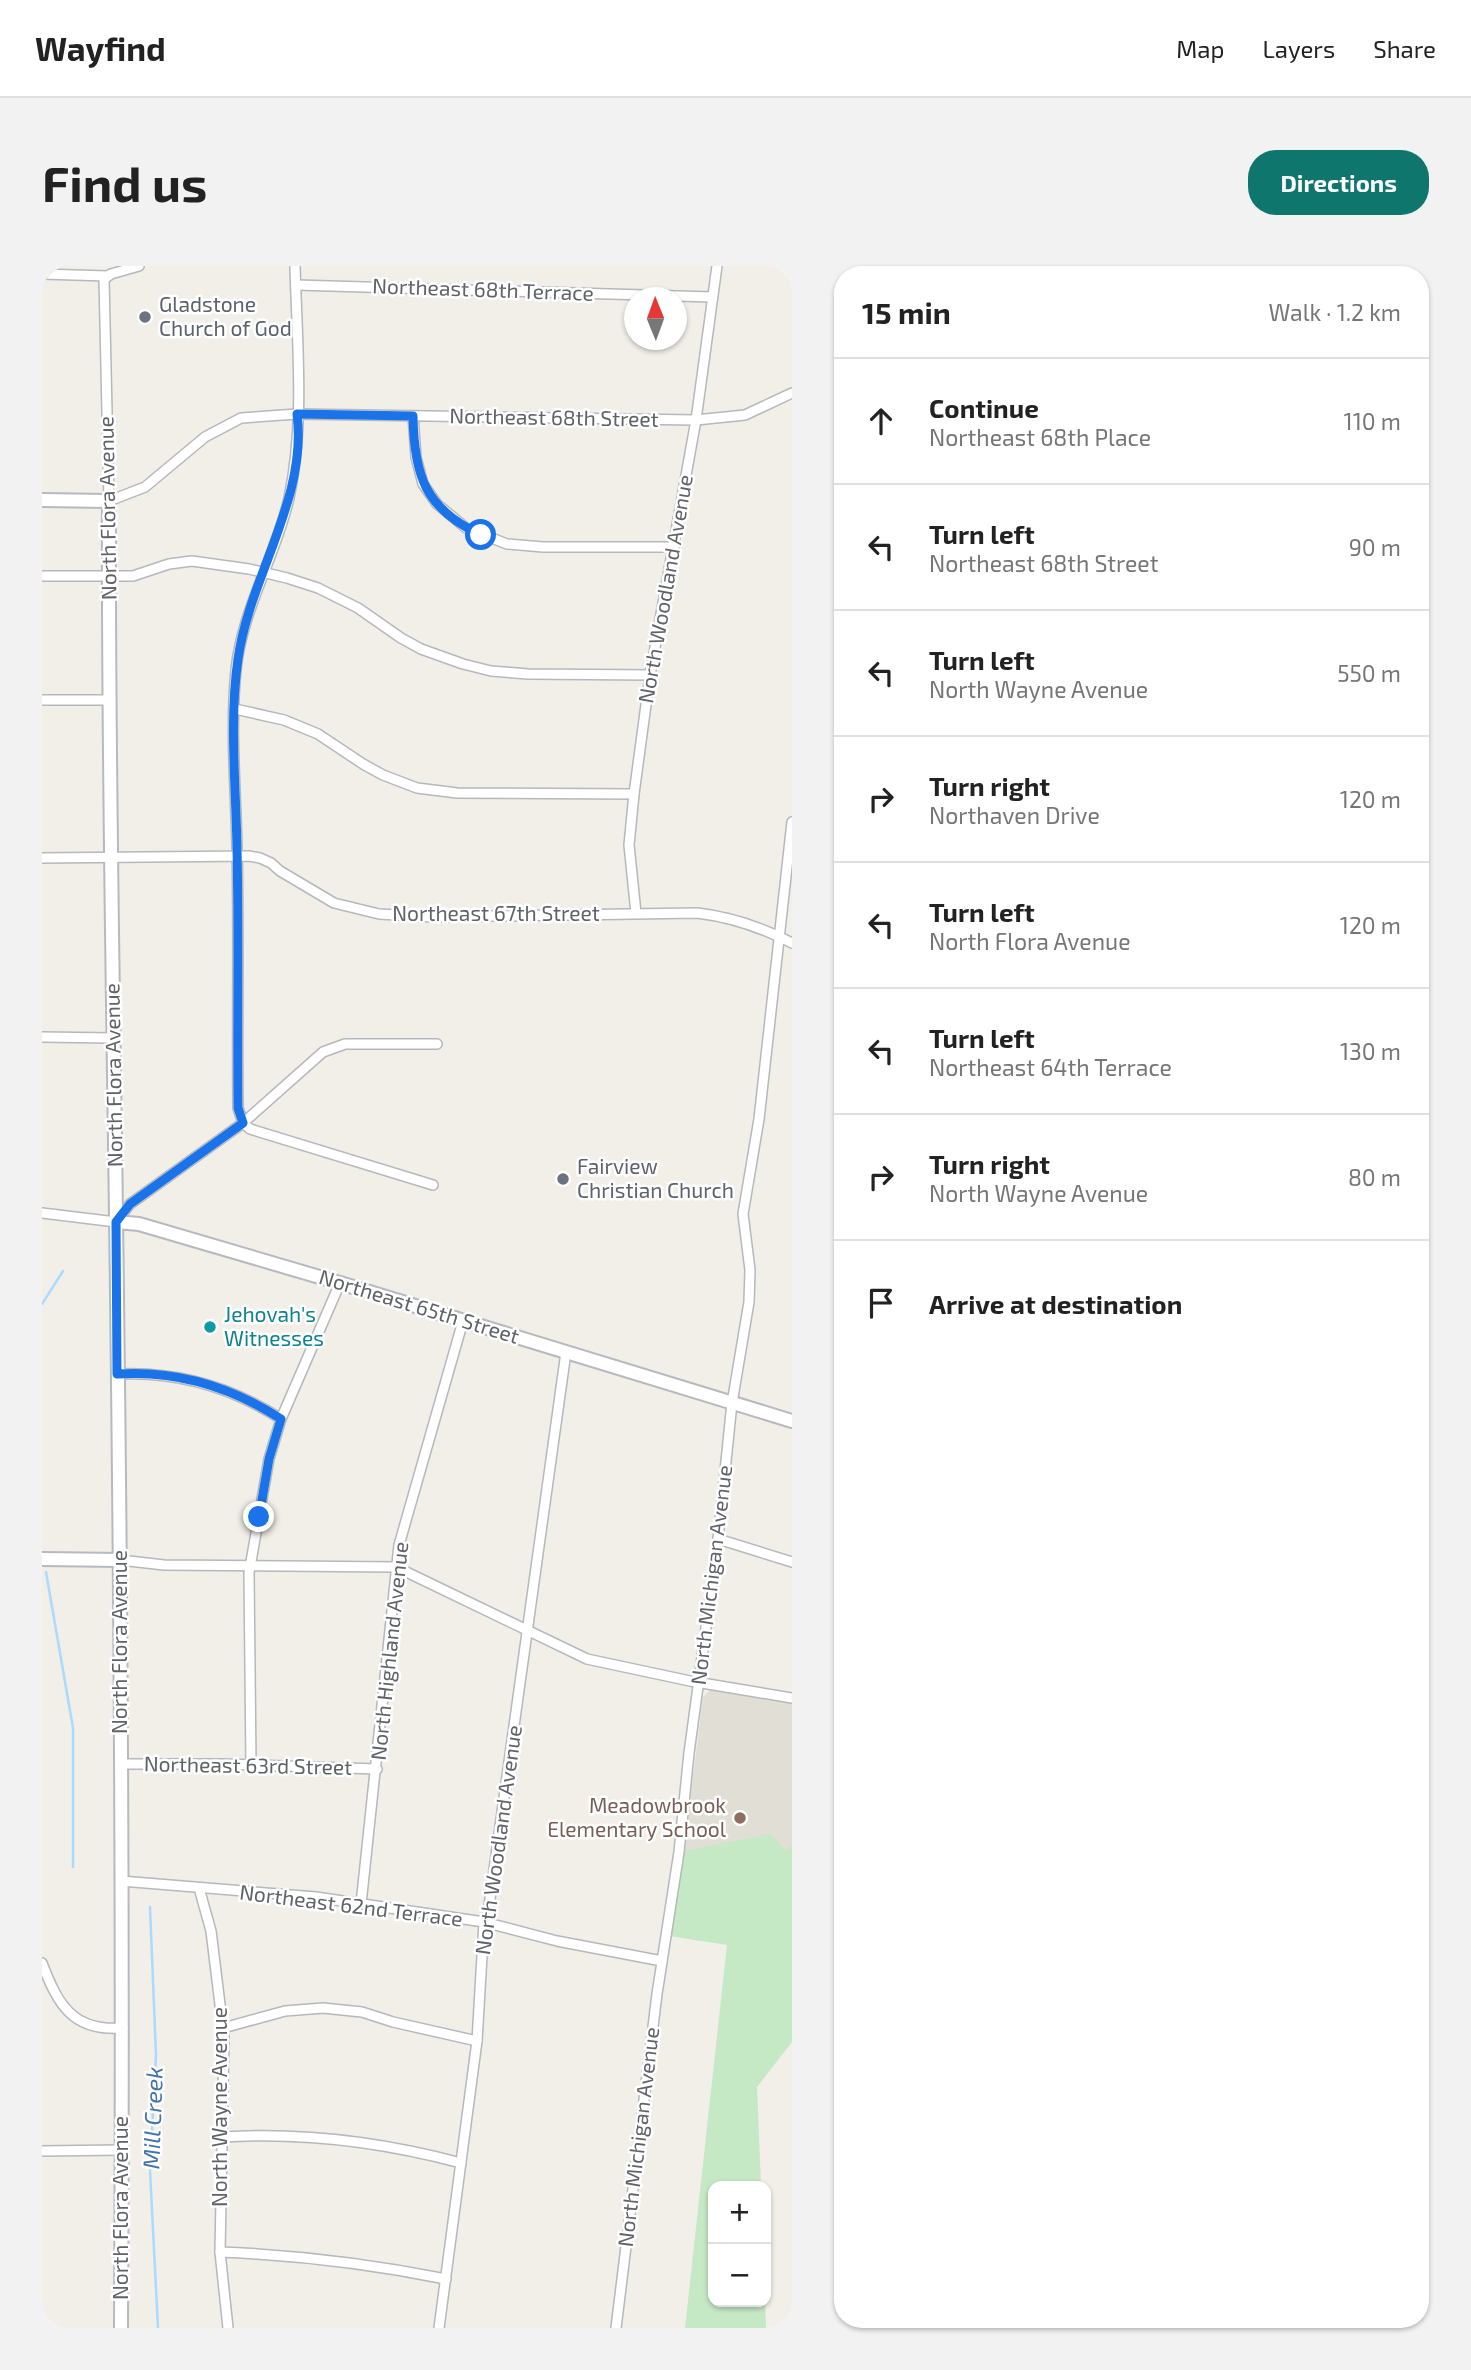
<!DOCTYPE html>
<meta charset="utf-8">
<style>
body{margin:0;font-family:"Exo 2",sans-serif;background:#f2f2f2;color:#222}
.controls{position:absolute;right:21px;bottom:21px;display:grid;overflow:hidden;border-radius:14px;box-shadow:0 2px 5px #0004}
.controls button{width:63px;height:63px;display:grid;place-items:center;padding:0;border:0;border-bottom:2px solid #e0e0e0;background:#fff;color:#222;font:35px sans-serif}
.compass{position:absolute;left:582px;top:21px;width:63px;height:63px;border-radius:50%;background:#fff;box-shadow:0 2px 5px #0004;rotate:359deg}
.stop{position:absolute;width:21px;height:21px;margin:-16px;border:5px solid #1a73e8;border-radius:50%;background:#fff}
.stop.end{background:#1a73e8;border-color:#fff;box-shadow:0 2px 7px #0008}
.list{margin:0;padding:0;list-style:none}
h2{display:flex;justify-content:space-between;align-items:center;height:91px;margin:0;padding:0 28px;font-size:30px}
h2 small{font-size:23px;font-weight:400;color:#767676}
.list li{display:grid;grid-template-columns:46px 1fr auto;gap:21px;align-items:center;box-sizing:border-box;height:126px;padding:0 28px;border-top:2px solid #e0e0e0}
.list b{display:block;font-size:26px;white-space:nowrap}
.list p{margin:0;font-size:23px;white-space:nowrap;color:#767676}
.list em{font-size:23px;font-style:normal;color:#767676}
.icon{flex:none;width:38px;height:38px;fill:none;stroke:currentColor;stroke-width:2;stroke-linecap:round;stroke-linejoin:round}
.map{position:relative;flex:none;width:750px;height:2062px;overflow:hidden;border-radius:28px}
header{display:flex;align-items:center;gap:42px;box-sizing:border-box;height:98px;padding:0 35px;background:#fff;border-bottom:2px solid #e0e0e0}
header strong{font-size:33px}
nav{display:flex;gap:38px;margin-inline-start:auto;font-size:24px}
.intro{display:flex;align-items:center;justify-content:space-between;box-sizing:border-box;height:168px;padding:0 42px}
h1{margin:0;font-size:49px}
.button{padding:18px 32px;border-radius:28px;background:#0f766e;color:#fff;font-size:24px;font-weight:700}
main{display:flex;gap:42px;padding:0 42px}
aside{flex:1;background:#fff;border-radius:28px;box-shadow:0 2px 5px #0004}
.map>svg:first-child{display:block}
.education{fill:#e1ded6}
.green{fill:#c5e8c5}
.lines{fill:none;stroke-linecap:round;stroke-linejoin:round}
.stream{stroke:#aadaff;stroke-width:2.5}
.street-casing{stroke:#b5b8bc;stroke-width:12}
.secondary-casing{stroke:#b6babf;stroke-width:16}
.street{stroke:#fff;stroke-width:9}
.secondary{stroke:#fff;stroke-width:12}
.route{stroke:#1a73e8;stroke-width:9}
.worship-dot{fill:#6b7280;stroke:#fff;stroke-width:2.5}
.culture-dot{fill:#0f9aa8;stroke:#fff;stroke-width:2.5}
.education-dot{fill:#8d6e63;stroke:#fff;stroke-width:2.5}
.labels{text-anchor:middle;stroke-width:5;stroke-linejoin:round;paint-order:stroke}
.street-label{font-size:21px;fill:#5f6368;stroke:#fff}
.worship-label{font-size:21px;fill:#5b616d;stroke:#fff;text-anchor:start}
.culture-label{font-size:21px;fill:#0d838f;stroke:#fff;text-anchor:start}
.education-label{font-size:21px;fill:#785e54;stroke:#fff;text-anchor:end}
.water-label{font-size:23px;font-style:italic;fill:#4174aa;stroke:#fff}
</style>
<header>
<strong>Wayfind</strong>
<nav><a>Map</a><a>Layers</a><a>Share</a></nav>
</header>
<div class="intro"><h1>Find us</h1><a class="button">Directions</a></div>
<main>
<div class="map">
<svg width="750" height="2062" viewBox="0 0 750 2062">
<rect width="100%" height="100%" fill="#f1efe8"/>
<polygon class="education" points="669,1423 750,1436 750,1685 631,1669 661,1431"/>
<polygon class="green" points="728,1568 744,1585 750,1579 750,1776 715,1821 719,1920 671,1920 671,2036 723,2036 724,2062 643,2062 685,1679 621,1669 637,1586"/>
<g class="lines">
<g class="stream">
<polyline points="0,1038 21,1005"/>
<polyline points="4,1306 31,1462 31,1601"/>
<polyline points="108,1641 114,1789 108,1904 116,2062"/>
</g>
<g class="street-casing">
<g id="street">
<polyline points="97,0 69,8 62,13 67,235 103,221 163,171 199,152 255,148 654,154 703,149 750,127"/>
<path d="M 253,0 C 255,77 263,157 247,232 C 234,290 200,343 194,404 C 188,463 194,524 195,583 C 197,670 195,756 196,842 L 201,857 L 208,863 L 391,919"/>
<polyline points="0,8 65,10"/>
<polyline points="254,19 670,31"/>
<polyline points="371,150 374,191 381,218 395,238 424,262 465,278 501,281 632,281"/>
<polyline points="0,310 91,310 127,298 150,295 207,303 245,312 276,322 316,342 359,372 379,383 421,398 449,405 486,408 608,409"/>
<polyline points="0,434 67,434"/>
<polyline points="193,443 242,454 276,468 321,498 341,509 375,522 415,527 592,528"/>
<path d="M 0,592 L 207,590 L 218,592 L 229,597 L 238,605 L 292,637 L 337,648 L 392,651 L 655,647 C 690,651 719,661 750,677"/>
<polyline points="594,647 587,579 592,528 608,409 654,154 675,0"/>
<polyline points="0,771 71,772"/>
<polyline points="0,947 74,956 88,938 201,857 281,786 303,778 395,778"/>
<path d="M 75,1108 C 135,1105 188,1120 239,1153"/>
<polyline points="676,1273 750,1296"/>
<polyline points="78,1294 122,1299 354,1301 545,1393 648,1415 750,1432"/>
<polyline points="78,1498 181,1498 335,1503"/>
<polyline points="209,1499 207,1307 227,1193 239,1153 298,1017"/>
<polyline points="79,1615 274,1631 442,1656 515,1675 620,1695"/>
<polyline points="157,1622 169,1665 182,1771 178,1986 186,2062"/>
<polyline points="319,1638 357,1279 421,1055"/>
<path d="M 0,1697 C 16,1739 31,1766 81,1762"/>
<polyline points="181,1762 243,1745 281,1742 320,1746 351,1756 435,1775"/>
<path d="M 181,1871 C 263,1866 340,1876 419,1897"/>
<polyline points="0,1885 80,1884"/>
<path d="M 178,1986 C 254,1989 329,1998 404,2013"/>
<polyline points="397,2062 435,1775 442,1656 446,1647 524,1086"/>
<polyline points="574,2062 615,1728 637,1586 647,1487 676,1273 690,1137 707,1036 708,1004 701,948 717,853 750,556"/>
</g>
</g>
<g class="secondary-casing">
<g id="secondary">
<path d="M 0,234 L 67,235 C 66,473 71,712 74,951 C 79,1321 81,1692 79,2062"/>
<polyline points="74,956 97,958 298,1017 750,1155"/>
<polyline points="0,1293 78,1294"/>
</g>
</g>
<use href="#street" class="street"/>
<use href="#secondary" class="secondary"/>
</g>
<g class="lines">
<path class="route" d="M 217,1251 L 227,1193 L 239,1153 C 188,1120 135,1104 75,1108 L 74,956 L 88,938 L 201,857 L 196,842 C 195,756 197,669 195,583 C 194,520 187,455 196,393 C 207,312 266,232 255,148 L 371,150 C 372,209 383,243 439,269"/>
</g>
<g class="worship-dot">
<circle cx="103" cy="51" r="7"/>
<circle cx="521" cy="913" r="7"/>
</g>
<circle class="culture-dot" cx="168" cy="1061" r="7"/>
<circle class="education-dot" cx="698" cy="1552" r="7"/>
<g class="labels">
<g class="street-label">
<text transform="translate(441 24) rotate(2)" y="7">Northeast 68th Terrace</text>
<text transform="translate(512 152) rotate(1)" y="7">Northeast 68th Street</text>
<text transform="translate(66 242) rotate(-91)" y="7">North Flora Avenue</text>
<text transform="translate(624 323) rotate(-80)" y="7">North Woodland Avenue</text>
<text x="454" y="655">Northeast 67th Street</text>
<text transform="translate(72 809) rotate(-91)" y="7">North Flora Avenue</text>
<text transform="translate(377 1041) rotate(17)" y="7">Northeast 65th Street</text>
<text transform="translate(670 1309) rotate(-83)" y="7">North Michigan Avenue</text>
<text transform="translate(78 1376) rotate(-90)" y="7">North Flora Avenue</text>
<text transform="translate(348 1385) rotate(-84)" y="7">North Highland Avenue</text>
<text transform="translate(206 1500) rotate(1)" y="7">Northeast 63rd Street</text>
<text transform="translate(457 1574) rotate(-82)" y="7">North Woodland Avenue</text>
<text transform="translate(309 1640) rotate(7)" y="7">Northeast 62nd Terrace</text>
<text transform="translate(178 1841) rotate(-90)" y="7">North Wayne Avenue</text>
<text transform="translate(597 1871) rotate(-83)" y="7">North Michigan Avenue</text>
<text transform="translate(79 1942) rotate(-90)" y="7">North Flora Avenue</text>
</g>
<g class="worship-label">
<text x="117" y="46">Gladstone<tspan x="117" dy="24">Church of God</tspan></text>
<text x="535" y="908">Fairview<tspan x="535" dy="24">Christian Church</tspan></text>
</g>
<g class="culture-label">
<text x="182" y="1056">Jehovah's<tspan x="182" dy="24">Witnesses</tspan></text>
</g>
<g class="education-label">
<text x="684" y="1547">Meadowbrook<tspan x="684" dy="24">Elementary School</tspan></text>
</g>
<g class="water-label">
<text transform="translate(111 1852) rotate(-88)" y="8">Mill Creek</text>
</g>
</g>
</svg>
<div class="controls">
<button>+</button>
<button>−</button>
</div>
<svg class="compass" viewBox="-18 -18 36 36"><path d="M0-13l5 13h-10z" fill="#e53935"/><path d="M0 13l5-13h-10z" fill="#767676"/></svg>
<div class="stop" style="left:439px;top:269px"></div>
<div class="stop end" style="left:217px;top:1251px"></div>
</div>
<aside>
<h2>15 min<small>Walk · 1.2 km</small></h2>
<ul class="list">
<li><svg class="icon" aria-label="ahead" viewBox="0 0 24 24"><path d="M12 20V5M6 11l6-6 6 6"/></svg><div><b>Continue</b><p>Northeast 68th Place</p></div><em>110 m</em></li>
<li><svg class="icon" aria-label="left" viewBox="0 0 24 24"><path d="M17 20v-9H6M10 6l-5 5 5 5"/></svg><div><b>Turn left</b><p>Northeast 68th Street</p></div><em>90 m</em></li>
<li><svg class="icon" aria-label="left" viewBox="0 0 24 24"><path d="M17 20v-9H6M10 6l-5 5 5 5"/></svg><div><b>Turn left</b><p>North Wayne Avenue</p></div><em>550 m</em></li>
<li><svg class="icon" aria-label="right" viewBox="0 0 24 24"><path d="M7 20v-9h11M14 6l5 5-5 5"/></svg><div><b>Turn right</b><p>Northaven Drive</p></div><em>120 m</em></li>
<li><svg class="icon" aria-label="left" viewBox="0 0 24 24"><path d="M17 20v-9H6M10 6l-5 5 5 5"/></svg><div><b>Turn left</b><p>North Flora Avenue</p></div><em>120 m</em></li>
<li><svg class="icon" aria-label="left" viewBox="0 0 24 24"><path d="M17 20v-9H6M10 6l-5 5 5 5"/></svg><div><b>Turn left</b><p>Northeast 64th Terrace</p></div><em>130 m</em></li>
<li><svg class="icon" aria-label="right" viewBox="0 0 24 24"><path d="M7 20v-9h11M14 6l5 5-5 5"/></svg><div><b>Turn right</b><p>North Wayne Avenue</p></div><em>80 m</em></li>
<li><svg class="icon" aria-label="arrive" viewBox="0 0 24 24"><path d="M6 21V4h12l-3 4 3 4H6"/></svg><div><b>Arrive at destination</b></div></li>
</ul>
</aside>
</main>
